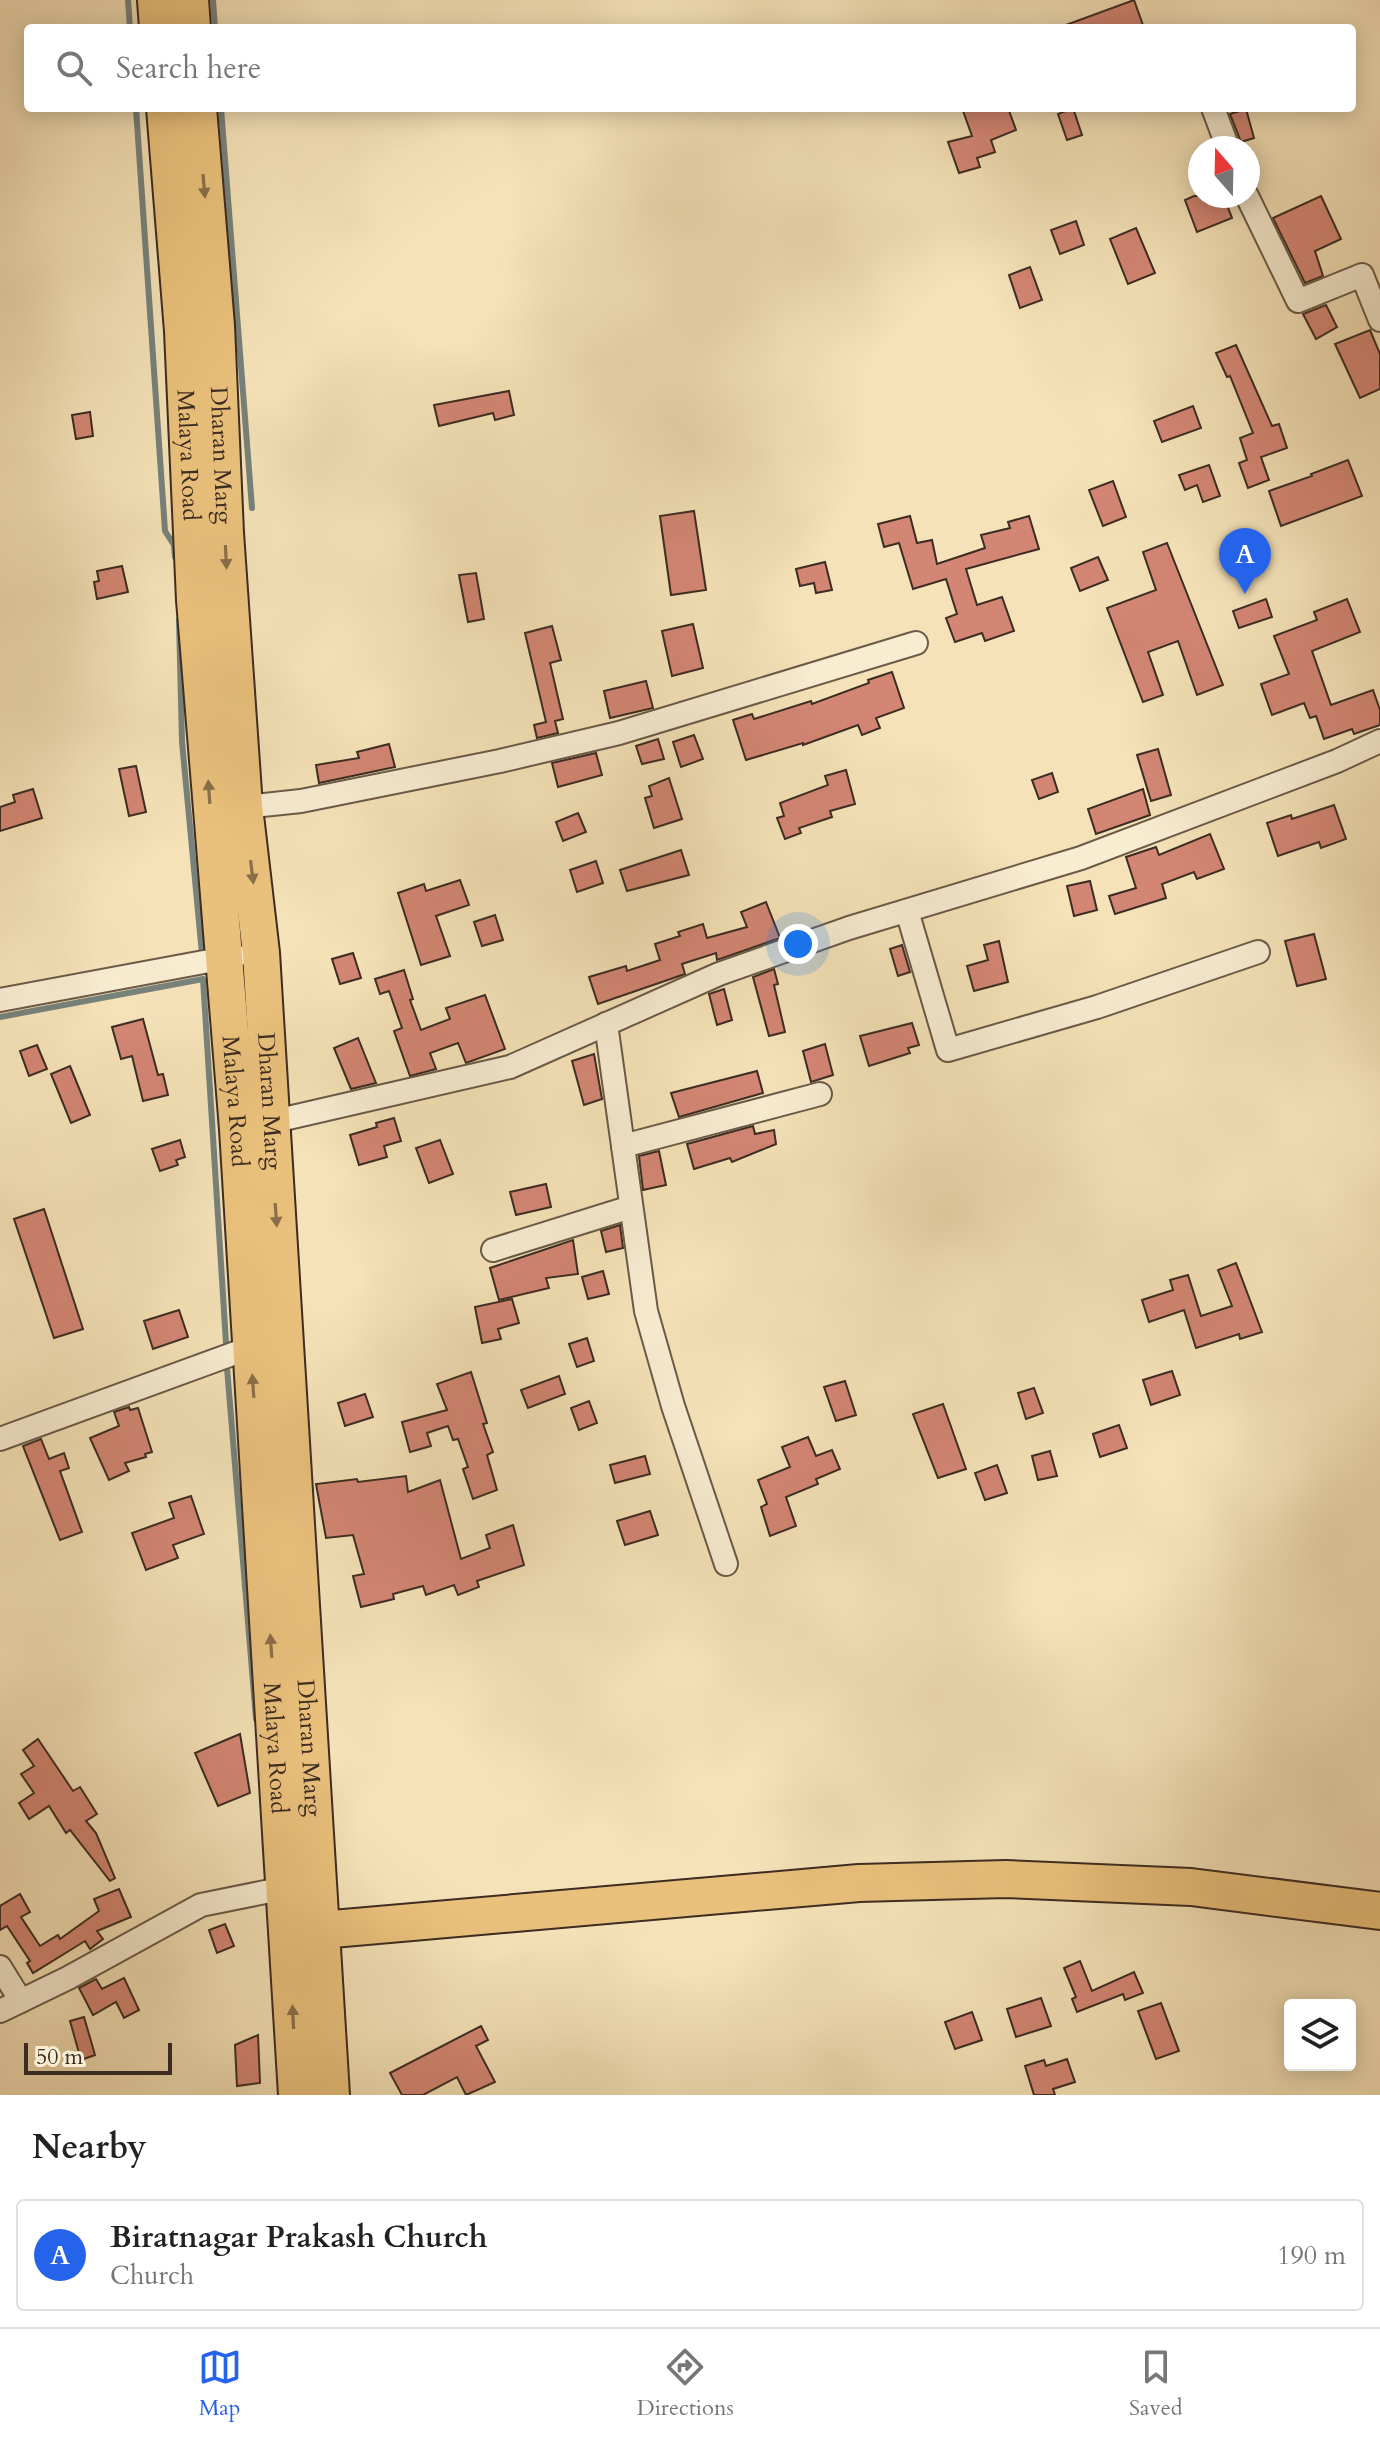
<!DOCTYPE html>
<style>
body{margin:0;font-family:Cardo,serif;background:#f6f6f6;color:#222}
.controls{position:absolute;right:24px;bottom:24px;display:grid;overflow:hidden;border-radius:8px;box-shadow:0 4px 20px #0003}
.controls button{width:72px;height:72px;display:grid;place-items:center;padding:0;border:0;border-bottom:2px solid #e0e0e0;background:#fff;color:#222;font:40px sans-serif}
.compass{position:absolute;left:1188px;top:136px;width:72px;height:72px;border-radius:50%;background:#fff;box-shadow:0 4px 20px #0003;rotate:340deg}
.scale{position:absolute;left:24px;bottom:20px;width:148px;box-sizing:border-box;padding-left:8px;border:4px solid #3c2c21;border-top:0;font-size:22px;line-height:28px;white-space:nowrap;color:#3c2c21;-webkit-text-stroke:6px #f8ecd1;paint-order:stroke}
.you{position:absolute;left:798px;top:944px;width:28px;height:28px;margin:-20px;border:6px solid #fff;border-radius:50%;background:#1a73e8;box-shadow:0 0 0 12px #1a73e833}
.badge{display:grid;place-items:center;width:52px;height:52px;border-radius:50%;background:#2563eb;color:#fff;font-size:26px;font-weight:700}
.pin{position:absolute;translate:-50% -66px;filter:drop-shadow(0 2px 4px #0008)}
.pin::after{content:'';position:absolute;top:42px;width:28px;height:24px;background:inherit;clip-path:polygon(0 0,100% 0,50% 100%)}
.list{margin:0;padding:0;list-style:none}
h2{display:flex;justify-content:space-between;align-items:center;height:104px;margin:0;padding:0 32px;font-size:34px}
h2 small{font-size:26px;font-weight:400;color:#767676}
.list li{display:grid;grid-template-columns:52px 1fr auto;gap:24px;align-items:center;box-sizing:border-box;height:112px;margin:0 16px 16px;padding:0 16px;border:2px solid #e0e0e0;border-radius:8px}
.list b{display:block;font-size:30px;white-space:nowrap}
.list p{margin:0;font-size:26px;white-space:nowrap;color:#767676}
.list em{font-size:26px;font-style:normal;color:#767676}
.icon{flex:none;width:44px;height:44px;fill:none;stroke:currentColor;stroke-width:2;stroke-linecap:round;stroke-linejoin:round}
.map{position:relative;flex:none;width:1380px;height:2095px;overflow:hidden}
.search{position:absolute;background:#fff;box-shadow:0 4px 20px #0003;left:24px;right:24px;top:24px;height:88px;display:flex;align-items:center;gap:20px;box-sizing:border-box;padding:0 28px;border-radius:8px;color:#767676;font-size:30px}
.sheet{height:232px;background:#fff}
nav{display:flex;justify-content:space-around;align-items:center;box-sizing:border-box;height:112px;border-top:2px solid #e0e0e0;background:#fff;font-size:22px;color:#767676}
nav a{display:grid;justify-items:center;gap:4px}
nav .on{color:#2563eb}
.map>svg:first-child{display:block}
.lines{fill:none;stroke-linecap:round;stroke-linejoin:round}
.stream{stroke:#77827b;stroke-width:6}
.building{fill:#d38674;stroke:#3c2c21;stroke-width:2}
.minor-casing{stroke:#6a5a47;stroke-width:26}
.primary-casing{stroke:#3c2c21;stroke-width:40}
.minor{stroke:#f8ecd1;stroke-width:22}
.primary{stroke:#eac17c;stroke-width:36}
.oneway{fill:#8a6f4a}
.labels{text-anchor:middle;stroke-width:6;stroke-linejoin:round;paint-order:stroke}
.street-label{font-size:24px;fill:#3c2c21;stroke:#f8ecd1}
</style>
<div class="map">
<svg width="1380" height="2095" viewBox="0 0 1380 2095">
<rect width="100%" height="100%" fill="#f5e2b8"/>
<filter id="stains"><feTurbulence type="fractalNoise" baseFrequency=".0025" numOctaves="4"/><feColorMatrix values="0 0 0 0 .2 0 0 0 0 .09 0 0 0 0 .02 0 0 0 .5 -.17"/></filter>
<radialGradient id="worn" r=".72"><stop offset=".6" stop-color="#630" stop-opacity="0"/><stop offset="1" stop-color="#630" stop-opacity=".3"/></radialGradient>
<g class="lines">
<g class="stream">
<polyline points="128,0 130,28"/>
<polyline points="213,0 215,28"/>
<polyline points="136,108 165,531 174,545 175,557"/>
<polyline points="221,108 252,508"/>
<polyline points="179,620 182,742 202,954"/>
<polyline points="0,1017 203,979 226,1343"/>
<polyline points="227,1368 256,1719"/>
</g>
</g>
<g class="building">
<polygon points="1134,0 1144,28 1064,28 1063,26"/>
<polygon points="962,108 1008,108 1016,130 991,140 995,152 977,158 980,167 959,173 948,142 972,136"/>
<polygon points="1073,108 1082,135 1067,140 1058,114"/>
<polygon points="1246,109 1254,138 1241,142 1230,114"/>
<polygon points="1194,196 1207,196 1210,203 1224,197 1232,218 1197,232 1185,200"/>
<polygon points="1321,196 1341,239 1315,251 1323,276 1305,283 1273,218"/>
<polygon points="1076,221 1084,245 1060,254 1051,230"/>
<polygon points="1136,228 1155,273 1128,284 1110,239"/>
<polygon points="1030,267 1042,300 1020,308 1009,275"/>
<polygon points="1326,305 1337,327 1316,339 1303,314"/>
<polygon points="1370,330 1380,354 1380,389 1360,398 1335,344"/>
<polygon points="1236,345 1272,426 1279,424 1287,448 1261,457 1269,480 1248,488 1239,463 1247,460 1240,438 1253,433 1230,376 1227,377 1216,353"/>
<polygon points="509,391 514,415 495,420 493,413 439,426 434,405"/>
<polygon points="1193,406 1201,428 1162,442 1154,421"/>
<polygon points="90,412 93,436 76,439 72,415"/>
<polygon points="1348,460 1362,496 1281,526 1269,491 1312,476 1311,474"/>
<polygon points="1209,465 1220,496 1203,502 1197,485 1185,490 1179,475"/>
<polygon points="1113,481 1126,517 1103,526 1089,490"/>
<polygon points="694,511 706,590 671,595 660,516"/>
<polygon points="910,516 917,543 932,540 937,564 985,548 981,535 1010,528 1008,522 1029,516 1039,549 966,569 977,605 1002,597 1014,631 985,641 982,633 955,642 946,618 957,614 946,579 913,589 899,543 884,547 878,524"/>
<polygon points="1167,543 1223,685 1197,695 1178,641 1148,652 1163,695 1143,702 1107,608 1156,590 1143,552"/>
<polygon points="1098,557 1108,580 1080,591 1071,568"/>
<polygon points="825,562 832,590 816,593 814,583 800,586 796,569"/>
<polygon points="122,566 128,592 97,599 94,582 99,581 97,571"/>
<polygon points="476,573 484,619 468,622 459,575"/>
<polygon points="1266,599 1272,617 1239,628 1233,611"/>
<polygon points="1347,599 1360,632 1312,651 1331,705 1373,690 1380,710 1380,725 1354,734 1352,729 1324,739 1316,716 1310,718 1304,703 1272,715 1261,684 1289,674 1274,636 1317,620 1314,612"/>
<polygon points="693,624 703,668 672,676 662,631"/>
<polygon points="552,626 561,660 550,663 563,719 555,721 558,733 537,738 534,725 546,722 525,633"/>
<polygon points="892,672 904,708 876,718 880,728 862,735 858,725 803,745 803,743 746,760 733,720 752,714 754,719 811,701 812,704 869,683 868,680"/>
<polygon points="646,681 653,708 610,718 604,691"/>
<polygon points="694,735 703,759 681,767 673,742"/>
<polygon points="658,739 664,759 642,764 636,746"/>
<polygon points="389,744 395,767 319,783 316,765 359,758 357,752"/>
<polygon points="1158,749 1171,795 1151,801 1137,755"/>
<polygon points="596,753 602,775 558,787 552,763"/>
<polygon points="136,766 146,812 129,816 119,769"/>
<polygon points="846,770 855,804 830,811 832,817 799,828 801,833 785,839 777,818 784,816 780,803 828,785 825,776"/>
<polygon points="1052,773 1058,792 1039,799 1032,780"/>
<polygon points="669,778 682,819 654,828 645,798 652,796 649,786"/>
<polygon points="33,789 42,818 0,831 0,807 15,802 13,795"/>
<polygon points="1143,789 1150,815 1096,834 1088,809"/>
<polygon points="1334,805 1346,839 1321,848 1319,842 1278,856 1267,823 1291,815 1292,819"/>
<polygon points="578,813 586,832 563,841 556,822"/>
<polygon points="1210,834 1224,869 1197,879 1194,872 1162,884 1166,898 1115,914 1109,896 1136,888 1126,857 1156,847 1159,855"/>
<polygon points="681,850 689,875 627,891 620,870"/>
<polygon points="596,861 603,883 577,892 570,870"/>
<polygon points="460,880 469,905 436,916 450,956 421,965 398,893 424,884 426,891"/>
<polygon points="1090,881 1097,910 1074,916 1067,886"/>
<polygon points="766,902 780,938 717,960 716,953 682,964 685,974 598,1004 589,977 626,966 627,971 660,960 655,944 680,936 678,932 703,924 707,938 747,927 741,912"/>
<polygon points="495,915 503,940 482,946 474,922"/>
<polygon points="1314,934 1326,979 1297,986 1285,941"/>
<polygon points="999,941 1008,982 974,991 967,966 988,960 984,945"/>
<polygon points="902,945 910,972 898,976 890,949"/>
<polygon points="353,953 361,978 340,984 332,959"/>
<polygon points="774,969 778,984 774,985 785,1032 769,1036 753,977"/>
<polygon points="404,970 413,999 410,1000 421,1030 450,1019 446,1008 485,995 505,1049 466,1063 458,1043 430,1053 436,1069 410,1076 394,1031 402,1028 389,991 380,994 375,979"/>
<polygon points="724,989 732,1020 717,1025 709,994"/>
<polygon points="143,1019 158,1075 163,1074 168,1095 143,1101 132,1056 121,1059 112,1027"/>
<polygon points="912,1023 919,1045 908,1048 910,1053 869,1066 860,1036"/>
<polygon points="358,1038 376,1083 351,1089 334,1048"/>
<polygon points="825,1044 833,1075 811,1082 803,1051"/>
<polygon points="37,1045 47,1069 29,1076 20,1051"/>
<polygon points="594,1054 602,1099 584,1105 572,1061"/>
<polygon points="70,1066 90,1115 71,1123 51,1074"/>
<polygon points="757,1071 763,1093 679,1117 671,1093"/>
<polygon points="394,1118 401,1141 384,1146 387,1157 359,1165 350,1135 377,1127 376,1123"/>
<polygon points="753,1126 755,1134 774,1130 776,1144 732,1162 730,1158 694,1169 687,1144"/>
<polygon points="180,1140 185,1157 176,1160 178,1165 160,1171 152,1149"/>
<polygon points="440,1140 453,1174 429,1183 416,1148"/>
<polygon points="659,1151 666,1185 643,1190 639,1156"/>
<polygon points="546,1184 551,1207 516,1215 510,1192"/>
<polygon points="44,1209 83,1329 54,1338 14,1219"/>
<polygon points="620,1225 623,1248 606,1252 601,1231"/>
<polygon points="573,1240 578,1274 546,1278 549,1288 499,1300 490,1268"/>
<polygon points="1236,1263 1262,1332 1240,1339 1239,1334 1196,1348 1184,1310 1149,1322 1142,1300 1173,1290 1170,1280 1188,1275 1201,1316 1232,1306 1218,1270"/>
<polygon points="603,1271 609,1294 588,1299 582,1277"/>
<polygon points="512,1299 519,1323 498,1329 501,1339 482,1343 475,1307"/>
<polygon points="179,1310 188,1337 153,1349 144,1321"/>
<polygon points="587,1338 594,1361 577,1367 569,1344"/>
<polygon points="1172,1371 1180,1395 1151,1405 1143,1380"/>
<polygon points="471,1372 487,1423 483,1424 493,1452 487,1455 497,1490 473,1499 463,1469 468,1467 458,1439 453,1440 448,1426 427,1433 431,1446 410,1452 402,1422 447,1410 437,1384"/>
<polygon points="559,1376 565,1394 528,1408 521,1390"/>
<polygon points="845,1381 856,1415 836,1421 824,1387"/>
<polygon points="1034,1388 1043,1413 1026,1419 1018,1393"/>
<polygon points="365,1394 373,1417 345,1426 338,1403"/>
<polygon points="589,1401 597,1423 579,1430 571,1408"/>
<polygon points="943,1404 966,1469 938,1478 913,1414"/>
<polygon points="129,1407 130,1410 138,1408 152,1452 145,1454 146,1457 125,1463 129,1471 109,1480 90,1438 119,1426 114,1412"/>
<polygon points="1119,1425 1127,1448 1100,1457 1093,1434"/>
<polygon points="808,1437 816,1456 832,1450 840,1469 816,1479 818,1484 786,1497 796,1526 770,1536 761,1507 767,1504 758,1480 790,1467 782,1447"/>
<polygon points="41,1439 49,1459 64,1453 69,1468 60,1471 82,1532 60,1540 23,1446"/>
<polygon points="1050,1451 1057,1476 1038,1480 1032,1456"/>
<polygon points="645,1456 650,1474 615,1483 610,1465"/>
<polygon points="997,1465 1007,1493 985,1500 975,1473"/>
<polygon points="406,1476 408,1492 440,1480 461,1559 490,1548 486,1535 513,1525 524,1565 477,1581 479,1587 458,1595 454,1585 426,1595 423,1586 393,1594 394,1599 361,1607 353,1576 364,1574 353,1535 326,1538 316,1484 357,1479 358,1482"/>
<polygon points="191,1496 204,1534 173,1545 178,1558 146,1570 132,1533 174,1518 169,1503"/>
<polygon points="650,1511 658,1535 625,1545 617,1521"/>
<polygon points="240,1734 250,1793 218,1806 195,1753"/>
<polygon points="38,1739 73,1791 80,1787 97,1814 86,1821 96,1833 115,1878 110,1881 70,1830 66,1833 49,1806 29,1819 19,1803 34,1793 21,1774 34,1766 23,1750"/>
<polygon points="119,1889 131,1917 97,1931 103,1939 90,1949 85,1941 33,1973 27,1963 30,1961 7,1926 0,1930 0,1906 20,1894 30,1912 21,1917 40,1946 58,1935 60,1939 99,1911 94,1899"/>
<polygon points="225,1924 234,1946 217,1953 209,1930"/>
<polygon points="1080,1961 1092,1991 1134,1972 1143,1993 1125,2000 1123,1994 1077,2012 1072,1999 1076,1997 1064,1968"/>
<polygon points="124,1978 139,2010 124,2018 116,2002 93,2015 79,1988 96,1979 102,1989"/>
<polygon points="1041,1998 1051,2026 1016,2037 1007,2009"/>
<polygon points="1161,2003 1179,2051 1156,2059 1138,2011"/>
<polygon points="972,2012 982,2040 955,2049 945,2022"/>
<polygon points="84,2017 95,2055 81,2060 70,2021"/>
<polygon points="481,2026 488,2040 476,2046 495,2082 466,2095 457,2077 423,2095 402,2095 390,2073"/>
<polygon points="258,2035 260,2083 237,2086 235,2045"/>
<polygon points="1067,2059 1075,2082 1053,2089 1055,2095 1034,2095 1025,2066 1044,2060 1046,2066"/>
</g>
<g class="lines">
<g class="minor-casing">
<g id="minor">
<polyline points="1213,108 1228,148"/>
<polyline points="1247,196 1298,301 1362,275 1380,320"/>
<polyline points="244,807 301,801 500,761 619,733 916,643"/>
<polyline points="907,911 948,1050 1097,1007 1258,952"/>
<polyline points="0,1000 236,956"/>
<polyline points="606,1024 646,1311 673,1406 726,1564"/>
<polyline points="262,1124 510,1067 719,974 849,928 1081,858 1337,761 1380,741"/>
<polyline points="623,1146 820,1094"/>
<polyline points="493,1250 631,1207"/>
<polyline points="0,1439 260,1344"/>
<polyline points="0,1967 21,2001"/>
<polyline points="0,2011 68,1978 201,1905 295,1886"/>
</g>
</g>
<g class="primary-casing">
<g id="primary">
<polyline points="156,0 158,28"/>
<polyline points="190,0 192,28"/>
<path id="s1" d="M 165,108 L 183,331 L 195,600 L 238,1129 L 297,2095"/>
<path id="s2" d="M 198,108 L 216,326 L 225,533 L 244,807 L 261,953 L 331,2095"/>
<polyline points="298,1932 859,1883 1006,1879 1191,1887 1380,1911"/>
</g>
</g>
<use href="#minor" class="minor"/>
<use href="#primary" class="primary"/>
</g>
<defs><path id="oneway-solid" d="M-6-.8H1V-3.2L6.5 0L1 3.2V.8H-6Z" transform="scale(2)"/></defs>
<g class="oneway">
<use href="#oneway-solid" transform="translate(204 186) rotate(85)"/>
<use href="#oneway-solid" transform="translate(226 557) rotate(87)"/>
<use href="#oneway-solid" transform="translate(209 792) rotate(-94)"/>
<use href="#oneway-solid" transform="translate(252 872) rotate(83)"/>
<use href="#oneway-solid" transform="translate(276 1215) rotate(86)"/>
<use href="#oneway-solid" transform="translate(253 1386) rotate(-94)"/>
<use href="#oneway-solid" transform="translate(271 1646) rotate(-94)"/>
<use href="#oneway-solid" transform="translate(293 2017) rotate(-93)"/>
</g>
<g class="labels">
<g class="street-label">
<text dy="8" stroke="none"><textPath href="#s1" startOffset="348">Malaya Road</textPath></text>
<text dy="8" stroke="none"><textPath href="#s2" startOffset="348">Dharan Marg</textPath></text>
<text dy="8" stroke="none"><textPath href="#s1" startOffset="996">Malaya Road</textPath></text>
<text dy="8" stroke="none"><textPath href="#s2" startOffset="996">Dharan Marg</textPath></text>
<text dy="8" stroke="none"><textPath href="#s1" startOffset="1644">Malaya Road</textPath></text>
<text dy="8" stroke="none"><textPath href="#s2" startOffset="1644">Dharan Marg</textPath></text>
</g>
</g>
<rect width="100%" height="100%" filter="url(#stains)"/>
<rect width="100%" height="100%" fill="url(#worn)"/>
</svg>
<div class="controls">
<button><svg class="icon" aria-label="layers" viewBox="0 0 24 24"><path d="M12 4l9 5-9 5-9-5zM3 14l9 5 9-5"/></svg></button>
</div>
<svg class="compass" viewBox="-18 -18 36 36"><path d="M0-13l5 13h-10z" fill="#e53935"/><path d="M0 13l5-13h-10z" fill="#767676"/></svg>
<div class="scale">50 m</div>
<div class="you"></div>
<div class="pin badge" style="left:1245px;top:594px">A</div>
<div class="search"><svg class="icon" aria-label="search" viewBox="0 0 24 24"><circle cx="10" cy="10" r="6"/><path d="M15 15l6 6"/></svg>Search here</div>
</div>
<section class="sheet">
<h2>Nearby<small></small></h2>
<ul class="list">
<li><span class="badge">A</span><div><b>Biratnagar Prakash Church</b><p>Church</p></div><em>190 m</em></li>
</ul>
</section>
<nav>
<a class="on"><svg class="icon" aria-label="map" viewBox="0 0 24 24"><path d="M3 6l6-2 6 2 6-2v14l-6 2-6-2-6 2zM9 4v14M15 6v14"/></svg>Map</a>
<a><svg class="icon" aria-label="directions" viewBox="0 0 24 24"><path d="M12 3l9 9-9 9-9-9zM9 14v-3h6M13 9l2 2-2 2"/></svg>Directions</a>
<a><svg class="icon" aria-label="saved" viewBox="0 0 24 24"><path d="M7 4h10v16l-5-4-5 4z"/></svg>Saved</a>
</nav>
